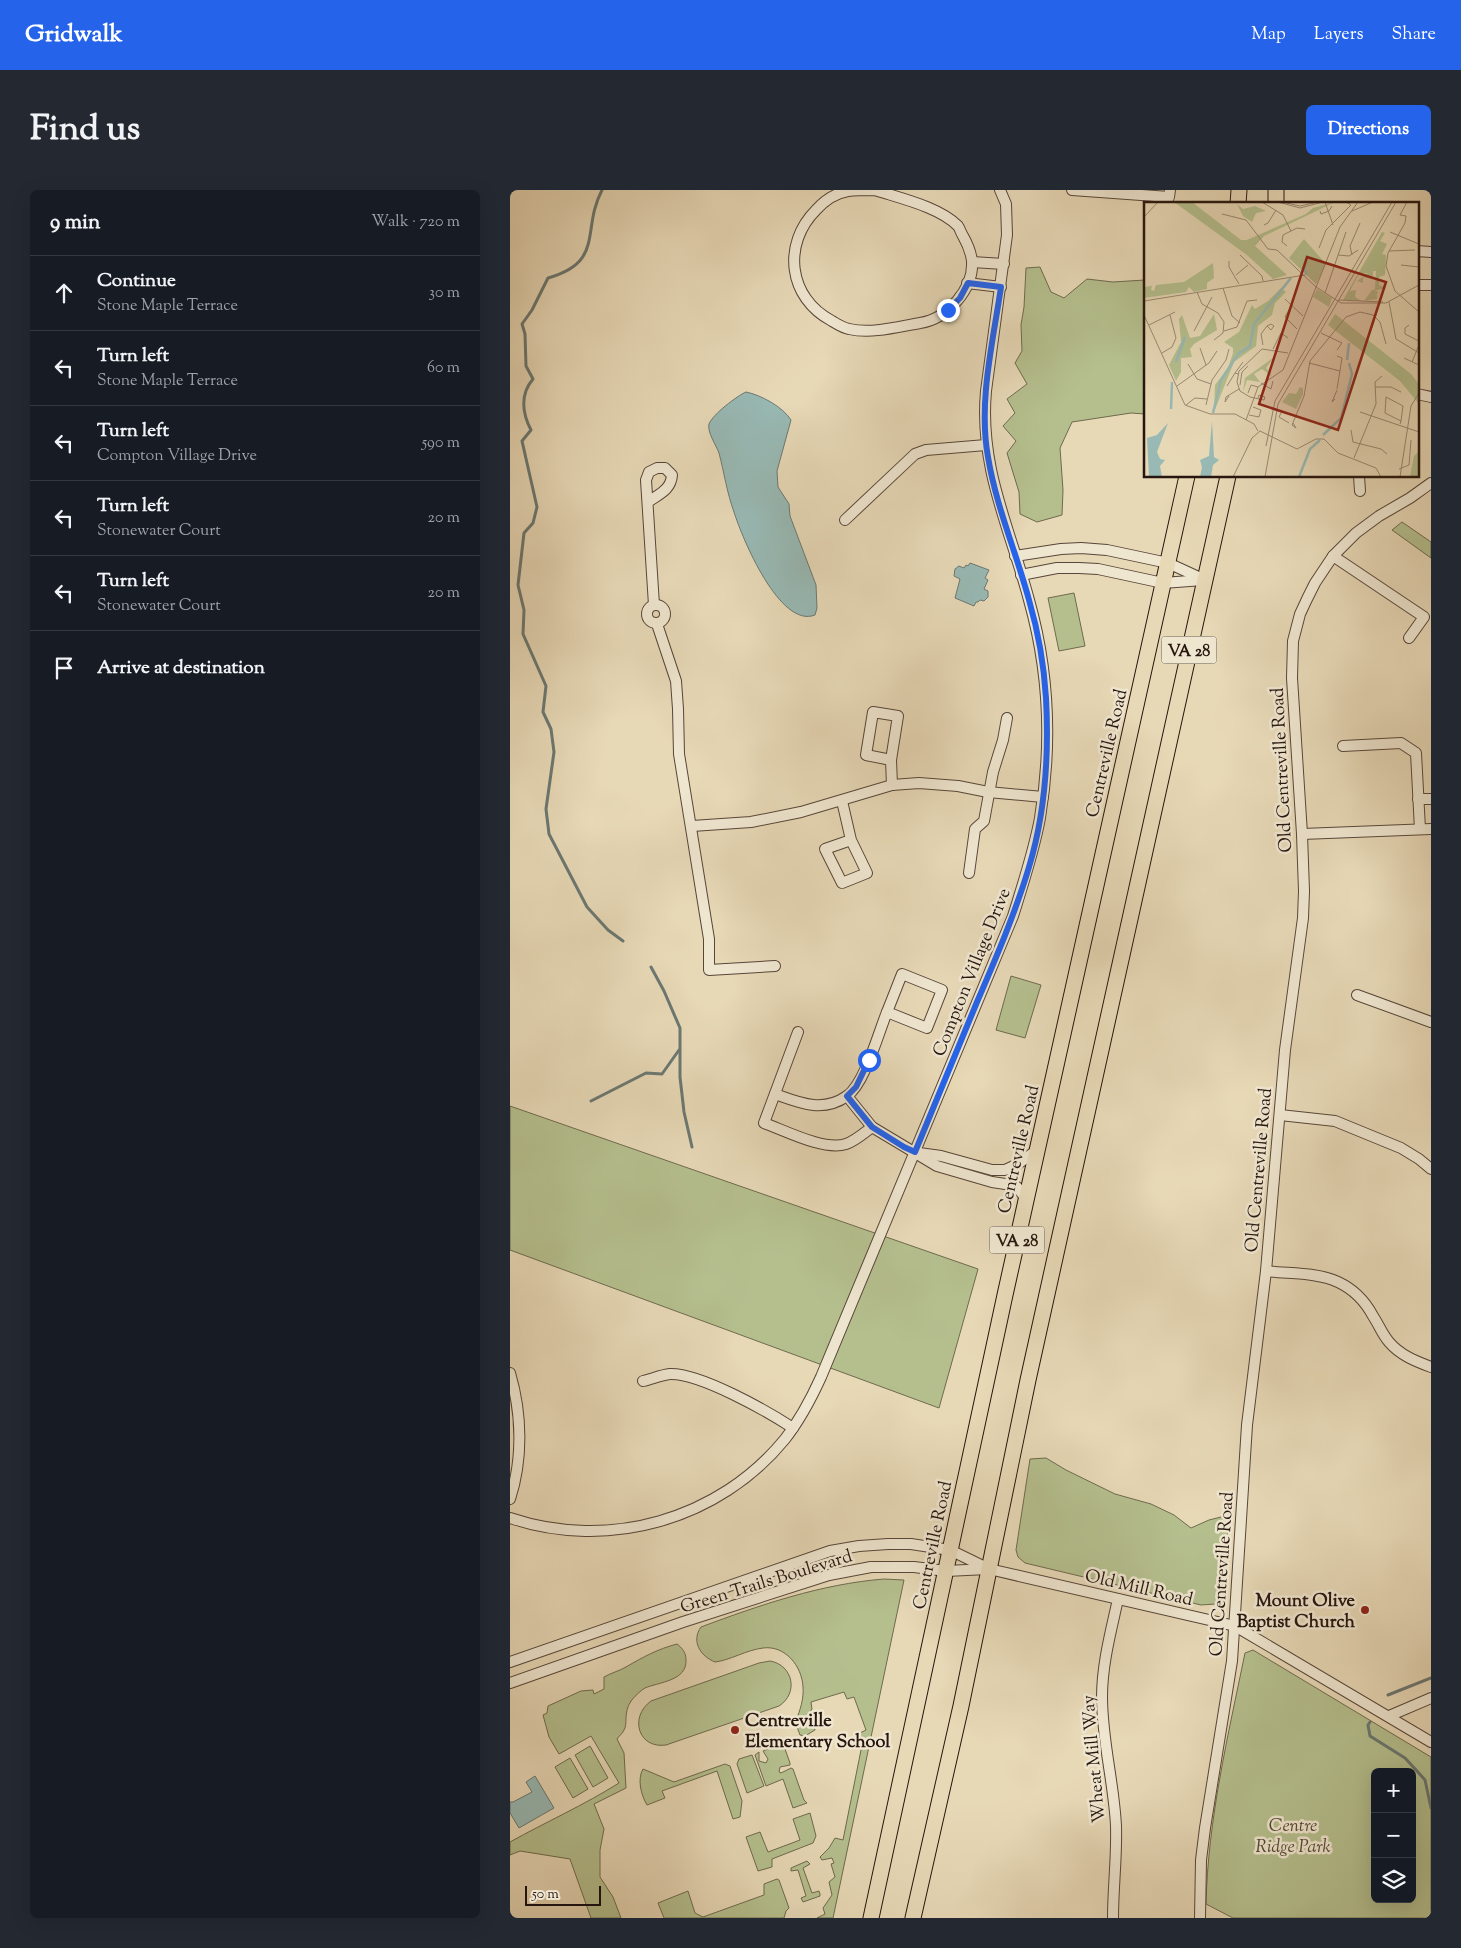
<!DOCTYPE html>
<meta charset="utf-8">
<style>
body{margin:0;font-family:"Sorts Mill Goudy",serif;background:#242831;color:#f1f3f6}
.controls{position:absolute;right:15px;bottom:15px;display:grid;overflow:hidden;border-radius:8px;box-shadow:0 5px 20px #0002}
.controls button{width:45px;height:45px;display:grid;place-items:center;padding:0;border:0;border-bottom:1px solid #363941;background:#171b24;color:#f1f3f6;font:25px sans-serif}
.scale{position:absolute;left:15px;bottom:12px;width:76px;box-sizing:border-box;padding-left:5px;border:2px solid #27160f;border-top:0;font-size:14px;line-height:18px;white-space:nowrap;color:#27160f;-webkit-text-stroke:4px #efe6d0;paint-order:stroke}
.stop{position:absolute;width:15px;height:15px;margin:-11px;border:4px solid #2563eb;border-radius:50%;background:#fff}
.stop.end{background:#2563eb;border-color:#fff;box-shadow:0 1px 5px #0008}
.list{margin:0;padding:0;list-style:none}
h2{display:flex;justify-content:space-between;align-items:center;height:65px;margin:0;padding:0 20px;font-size:21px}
h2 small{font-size:16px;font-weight:400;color:#9ea1a6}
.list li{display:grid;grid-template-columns:32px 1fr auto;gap:15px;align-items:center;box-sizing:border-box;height:75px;padding:0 20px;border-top:1px solid #363941}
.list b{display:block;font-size:19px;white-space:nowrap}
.list p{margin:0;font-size:16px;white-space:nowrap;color:#9ea1a6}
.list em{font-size:16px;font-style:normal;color:#9ea1a6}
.icon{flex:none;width:28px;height:28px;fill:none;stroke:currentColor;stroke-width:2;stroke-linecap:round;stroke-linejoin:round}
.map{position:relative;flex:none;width:921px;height:1728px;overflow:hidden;border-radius:8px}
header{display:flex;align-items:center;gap:30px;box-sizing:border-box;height:70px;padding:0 25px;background:#2563eb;color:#fff}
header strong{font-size:24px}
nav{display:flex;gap:28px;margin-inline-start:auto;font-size:18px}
.intro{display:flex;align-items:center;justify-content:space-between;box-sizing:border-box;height:120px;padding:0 30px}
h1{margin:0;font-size:35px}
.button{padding:12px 22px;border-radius:8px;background:#2563eb;color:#fff;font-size:18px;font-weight:700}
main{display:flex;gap:30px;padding:0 30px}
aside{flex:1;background:#171b24;border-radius:8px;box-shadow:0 5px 20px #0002}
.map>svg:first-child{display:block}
.green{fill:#b5bf8e;stroke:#6e6a4e;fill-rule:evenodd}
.water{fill:#98b9b4;stroke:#6b7872}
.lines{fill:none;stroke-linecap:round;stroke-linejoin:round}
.stream{stroke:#6b7872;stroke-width:3}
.minor-casing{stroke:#574639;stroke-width:12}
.highway-casing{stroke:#27160f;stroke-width:17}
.minor{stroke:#efe6d0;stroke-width:10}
.highway{stroke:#e7d8b6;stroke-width:15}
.route{stroke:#2563eb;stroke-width:6}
.poi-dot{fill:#8f2418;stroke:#efe6d0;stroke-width:2}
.labels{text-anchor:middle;stroke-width:5;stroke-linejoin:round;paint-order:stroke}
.shield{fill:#efe6d0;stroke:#635449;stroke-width:1}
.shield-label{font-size:16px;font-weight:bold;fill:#27160f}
.street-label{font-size:18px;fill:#27160f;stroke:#efe6d0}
.poi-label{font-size:18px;font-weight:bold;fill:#27160f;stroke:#efe6d0;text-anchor:end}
.park-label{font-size:18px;font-style:italic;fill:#524935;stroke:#efe6d0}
.inset-river{fill:none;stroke:#98b9b4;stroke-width:2.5}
.inset-road{fill:none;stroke:#9a8a73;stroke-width:1}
.view{fill:#8f2418;fill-opacity:0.15;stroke:#8f2418;stroke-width:2.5}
.inset-edge{fill:none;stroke:#27160f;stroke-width:2.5}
</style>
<header>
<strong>Gridwalk</strong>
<nav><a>Map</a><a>Layers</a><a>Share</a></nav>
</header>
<div class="intro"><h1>Find us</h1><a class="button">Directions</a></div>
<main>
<aside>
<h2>9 min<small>Walk · 720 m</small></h2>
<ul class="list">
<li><svg class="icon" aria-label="ahead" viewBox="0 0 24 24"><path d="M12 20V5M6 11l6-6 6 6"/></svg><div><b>Continue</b><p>Stone Maple Terrace</p></div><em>30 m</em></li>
<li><svg class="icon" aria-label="left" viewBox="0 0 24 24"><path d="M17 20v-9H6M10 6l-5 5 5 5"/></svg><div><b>Turn left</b><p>Stone Maple Terrace</p></div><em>60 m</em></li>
<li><svg class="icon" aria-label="left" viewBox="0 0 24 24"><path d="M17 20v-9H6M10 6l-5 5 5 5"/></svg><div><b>Turn left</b><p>Compton Village Drive</p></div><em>590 m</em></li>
<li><svg class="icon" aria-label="left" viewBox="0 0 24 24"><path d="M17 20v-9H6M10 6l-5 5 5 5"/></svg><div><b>Turn left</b><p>Stonewater Court</p></div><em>20 m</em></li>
<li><svg class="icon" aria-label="left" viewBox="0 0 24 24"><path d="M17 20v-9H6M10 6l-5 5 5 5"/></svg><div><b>Turn left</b><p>Stonewater Court</p></div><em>20 m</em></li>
<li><svg class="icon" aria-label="arrive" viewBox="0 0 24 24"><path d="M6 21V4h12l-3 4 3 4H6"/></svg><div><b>Arrive at destination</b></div></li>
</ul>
</aside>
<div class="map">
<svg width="921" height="1728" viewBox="0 0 921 1728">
<rect width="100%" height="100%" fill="#e7d8b6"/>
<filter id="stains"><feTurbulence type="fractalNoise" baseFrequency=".004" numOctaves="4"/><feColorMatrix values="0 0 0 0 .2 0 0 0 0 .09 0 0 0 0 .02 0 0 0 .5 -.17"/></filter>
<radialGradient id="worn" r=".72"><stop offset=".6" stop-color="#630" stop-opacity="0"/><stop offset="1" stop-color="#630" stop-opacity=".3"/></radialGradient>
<g class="green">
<polygon points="530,77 541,102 554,108 577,89 603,92 635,90 635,224 621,223 562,232 550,258 553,300 552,325 527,332 510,324 509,302 497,263 506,251 493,236 505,223 497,209 517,194 505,173 512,161 511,135 514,117 516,78"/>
<polygon points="892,332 921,352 921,368 882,340"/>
<polygon points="564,403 575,456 549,461 538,408"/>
<polygon points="501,786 531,795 515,848 486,840"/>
<polygon points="0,916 468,1079 429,1218 0,1060"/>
<polygon points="536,1268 556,1280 605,1304 641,1314 664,1325 681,1338 699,1330 719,1325 714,1402 705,1414 691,1415 515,1373 508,1367 506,1360 520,1269"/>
<path d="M 374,1389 L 394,1390 L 323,1728 L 307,1728 L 315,1724 L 313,1718 L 322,1705 L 319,1692 L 325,1687 L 321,1674 L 324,1673 L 322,1668 L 312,1670 L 310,1667 L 319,1658 L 325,1648 L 333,1650 L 353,1550 L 348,1548 L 346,1545 L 356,1540 L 344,1507 L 337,1509 L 334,1502 L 301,1512 L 302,1519 L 299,1523 L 305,1540 L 295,1546 L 290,1545 L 287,1537 L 288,1532 L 286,1531 C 290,1520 294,1509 293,1497 C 292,1476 275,1455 253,1458 C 236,1460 221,1470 205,1472 C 190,1466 181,1451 191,1437 C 250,1415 311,1394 374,1389 Z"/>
<path d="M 167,1454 C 172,1458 176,1462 176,1470 C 177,1491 149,1492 135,1498 C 130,1501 125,1506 121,1511 C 113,1523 118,1534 114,1540 C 113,1543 109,1546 107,1549 L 114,1563 L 116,1598 L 84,1614 L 94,1639 L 90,1660 L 90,1687 L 103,1707 L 111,1728 L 81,1728 L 60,1669 L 10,1661 L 0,1665 L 0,1652 C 36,1632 74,1615 109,1593 L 81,1546 L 49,1564 L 39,1547 L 33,1525 L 37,1523 L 38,1516 L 71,1501 L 83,1500 L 84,1504 L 94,1499 L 94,1487 C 101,1483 109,1481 116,1477 C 133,1467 148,1459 167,1454 Z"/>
<path d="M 743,1460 L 921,1567 L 921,1728 L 723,1728 L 696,1714 C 698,1629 718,1546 735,1463 ZM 865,1582 L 902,1582 L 902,1709 L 865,1709 Z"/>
<path d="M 260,1471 C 283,1475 289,1503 269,1516 L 156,1555 C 128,1559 119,1527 141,1511 L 249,1473 Z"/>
<polygon points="268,1555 272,1555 275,1559 280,1573 280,1575 270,1577 269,1582 271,1583 281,1578 283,1579 294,1610 297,1613 283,1618 273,1589 256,1596 245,1565 249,1562 249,1571 256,1573 258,1569 253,1561"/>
<polygon points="80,1556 98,1588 83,1597 65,1565"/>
<polygon points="242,1565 254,1596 237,1603 227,1574 229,1569"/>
<polygon points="60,1568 78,1599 63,1608 45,1577"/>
<path d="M 215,1574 L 220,1576 L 232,1611 L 230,1627 L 223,1629 L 207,1581 L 152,1601 L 155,1608 L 137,1615 C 131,1605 127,1589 133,1579 L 164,1592 Z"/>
<polygon points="300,1623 306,1646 303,1653 262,1669 262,1677 248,1681 236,1647 250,1642 258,1662 290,1650 283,1629"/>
<polygon points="297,1671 300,1674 293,1678 302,1703 309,1701 310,1704 310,1706 293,1712 291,1708 296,1706 288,1680 281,1681 281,1678"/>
<polygon points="267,1689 269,1690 279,1718 276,1721 274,1728 154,1728 148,1713 178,1701 185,1723 193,1727 254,1705 254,1694"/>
</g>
<g class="water">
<path d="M 236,202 C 251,205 273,217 281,230 L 267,281 L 268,297 L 279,314 L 280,326 L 306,395 L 307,418 L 305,425 C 270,439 232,348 224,322 C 217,303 214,282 209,263 C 206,255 197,242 199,234 C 203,224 227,206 236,202 Z"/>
<polygon points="460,373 479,380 475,388 478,390 474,399 478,401 478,407 474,411 470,410 468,412 466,412 464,416 445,408 450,389 444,386 445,379 449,376 454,378 456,375 458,376"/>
<polygon points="25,1586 44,1618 9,1638 0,1623 0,1612 3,1612 22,1602 16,1592"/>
</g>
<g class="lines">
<g class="stream">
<path d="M 92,0 C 71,40 95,72 38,88 L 22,120 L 12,134 L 15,144 L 16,176 L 23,189 C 10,204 12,223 21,240 L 12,251 L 27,317 L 23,333 L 14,343 L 8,395 L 14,420 L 13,444 L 36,496 L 33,522 L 41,539 L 44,562 L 36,619 L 39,644 L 77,717 L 98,740 L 113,751"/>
<polyline points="141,777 154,801 170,838 170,887 174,922 182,957"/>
<polyline points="81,911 136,883 152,884 169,860"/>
<polyline points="878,1505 921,1488"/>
<polyline points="860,1532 858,1535 860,1546 895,1568 907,1581 915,1590 921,1618"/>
</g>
<g class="minor-casing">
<g id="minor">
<path d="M 365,0 C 389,8 430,17 448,36 C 450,39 451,43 453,46 C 457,53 461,63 462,71 C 464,99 437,129 410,133 C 387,137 362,144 339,139 C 333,138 327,134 322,131 C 278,108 272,54 306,20 C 314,11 326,3 338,1 C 346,0 356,0 365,0 Z"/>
<polyline points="562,0 659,7 660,0"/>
<polyline points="907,61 921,62"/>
<polyline points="462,72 494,74"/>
<polyline points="457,93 491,97"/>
<polyline points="907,95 921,95"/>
<polyline points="907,204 921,207"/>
<polyline points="849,286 850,301"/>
<path d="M 138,312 C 149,304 161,300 162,285 L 155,278 L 147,278 L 139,282 L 136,290 L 144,415"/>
<polyline points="335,330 405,264 416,260 476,255"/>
<polyline points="505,366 551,359 571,358 597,360 658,373 695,390"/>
<polyline points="823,366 914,427 899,448"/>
<polyline points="511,385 547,378 569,378 588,379 653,393 693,390"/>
<circle cx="146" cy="424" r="9"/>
<polyline points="147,434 166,491 168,519 169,564 199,749 199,780 265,776"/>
<polyline points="833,556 891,553 906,563 910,639"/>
<polyline points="381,570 388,526 363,522 356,565 381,570 382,595"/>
<polyline points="908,609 921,609"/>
<polyline points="332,611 341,650 357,683 332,693 315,659 341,650"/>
<polyline points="182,636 241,632 291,622 382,595 409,593 448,596 478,602 533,607"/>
<polyline points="792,644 921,639"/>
<polyline points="459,683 465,639 474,631 483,582 493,550 497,528"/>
<polygon points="392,784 432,800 417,838 377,822"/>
<polyline points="847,805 921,832"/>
<path d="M 288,842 L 254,933 C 276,941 314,961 336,954 C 345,951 354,943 362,937 L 427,976 L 482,992 L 502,995 L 507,997 L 516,1009"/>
<path d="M 265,904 C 290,913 313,923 337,906"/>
<polyline points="770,925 825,931 891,958 909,969 921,979"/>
<path d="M 362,937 L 337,906 C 355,893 368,844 377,822"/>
<polyline points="409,963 431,966 482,980 495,980 508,974 527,960"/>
<path d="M 756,1081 C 778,1084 807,1082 828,1092 C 843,1099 855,1111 863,1126 C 869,1135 872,1144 879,1152 C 890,1165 905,1171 921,1177"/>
<path d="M 0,1183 C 12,1224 13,1269 0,1309"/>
<path d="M 133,1191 C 142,1189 151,1185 160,1184 C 190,1183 257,1221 283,1238"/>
<path d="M 0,1328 C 98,1361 209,1330 275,1249 C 290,1230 301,1209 311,1187 L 503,726 C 513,694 524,661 530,628 C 542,556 539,481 519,410 C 500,338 469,278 476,201 L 497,45 L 496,14 L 490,0"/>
<polyline points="0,1472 320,1361 349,1356 378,1354 401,1354 440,1360 479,1379 725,1436 921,1552"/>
<polyline points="0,1493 173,1432 319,1385 361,1377 404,1377 436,1381 478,1379"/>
<polyline points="879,1526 921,1508"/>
<path d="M 603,1728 C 603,1697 607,1667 606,1636 C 604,1593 592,1551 592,1507 C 592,1474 601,1441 608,1409"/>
<polyline points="690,1728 691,1670 695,1638 722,1471 737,1235 756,1081 775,860 793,728 794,701 792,644 782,488 783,451 790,424 797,409 805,393 823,366 846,343 869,326 900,308 921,293"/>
</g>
</g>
<g class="highway-casing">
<g id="highway">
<polyline points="728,14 729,0"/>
<polyline points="766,14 766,0"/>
<polyline points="361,1728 495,1105 677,286"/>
<polyline points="403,1728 451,1516 518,1190 718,286"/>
</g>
</g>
<use href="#minor" class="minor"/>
<use href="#highway" class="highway"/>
</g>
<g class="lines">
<path class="route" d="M 359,870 L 346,897 L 337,906 L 362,937 L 394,957 L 405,962 C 426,912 446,862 467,812 C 486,768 505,724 519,677 C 535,624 539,564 536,508 C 534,475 528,441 519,410 C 506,362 486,316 478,267 C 468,212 483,152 491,97 L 458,93 L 450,108 L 438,120"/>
</g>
<g class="poi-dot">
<circle cx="855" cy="1420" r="5"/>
<circle cx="225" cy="1540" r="5"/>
</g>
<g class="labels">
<g class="shield">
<rect x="651.5" y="446.5" width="55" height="27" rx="4"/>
<rect x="479.5" y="1036.5" width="55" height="27" rx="4"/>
</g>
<g class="shield-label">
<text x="679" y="466">VA 28</text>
<text x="507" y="1056">VA 28</text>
</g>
<g class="street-label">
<text transform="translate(596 563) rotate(-77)" y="6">Centreville Road</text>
<text transform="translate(771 580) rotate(-93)" y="6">Old Centreville Road</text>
<text transform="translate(461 782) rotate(-68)" y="6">Compton Village Drive</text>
<text transform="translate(508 959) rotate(-77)" y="6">Centreville Road</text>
<text transform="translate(748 980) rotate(-85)" y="6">Old Centreville Road</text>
<text transform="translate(422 1355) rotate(-78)" y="6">Centreville Road</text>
<text transform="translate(711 1384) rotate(-86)" y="6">Old Centreville Road</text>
<text transform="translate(256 1391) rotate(-17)" y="6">Green Trails Boulevard</text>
<text transform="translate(629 1397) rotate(13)" y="6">Old Mill Road</text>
<text transform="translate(583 1569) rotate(-95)" y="6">Wheat Mill Way</text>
</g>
<g class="poi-label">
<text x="845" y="1416">Mount Olive<tspan x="845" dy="21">Baptist Church</tspan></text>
<text x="235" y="1536" text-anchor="start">Centreville<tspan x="235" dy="21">Elementary School</tspan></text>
</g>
<g class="park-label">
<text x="783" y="1641">Centre<tspan x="783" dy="21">Ridge Park</tspan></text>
</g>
</g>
<g transform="translate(634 12)">
<rect width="275" height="275" fill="#e7d8b6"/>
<path d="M 30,0 L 48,0 L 97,38 L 103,38 L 162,12 L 169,6 L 191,0 L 120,34 L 111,44 L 143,73 L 129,77 L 103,53 ZM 93,2 L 99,7 L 111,4 L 122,9 L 112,11 L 108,20 L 99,14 ZM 238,30 L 241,31 L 236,39 L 243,42 L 238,52 L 242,53 L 241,73 L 235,75 L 235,83 L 242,86 L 229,89 L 233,89 L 234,92 L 230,93 L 233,93 L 233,97 L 220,99 L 228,88 L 231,87 L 232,69 L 229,69 L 229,77 L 219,75 L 219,81 L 213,79 L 224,71 L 215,72 L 206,89 L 212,88 L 211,95 L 218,99 L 199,98 ZM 160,37 L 182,62 L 172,82 L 145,56 ZM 69,61 L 70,76 L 63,81 L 63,87 L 50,90 L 45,85 L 42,90 L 0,96 L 0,85 L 8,84 L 7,88 L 10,89 L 12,83 L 40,80 ZM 137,86 L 142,90 L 131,101 L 128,113 L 114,124 L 112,144 L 90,160 L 70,210 L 71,183 L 84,166 L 89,151 L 89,146 L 80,140 L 95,130 L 108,103 L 111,107 L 124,99 ZM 173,87 L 188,96 L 185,105 L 169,95 ZM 191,112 L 267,172 L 275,182 L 275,202 L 256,179 L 184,123 ZM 38,113 L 46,136 L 56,134 L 70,112 L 73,128 L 50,142 L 46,147 L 48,155 L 37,156 L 37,170 L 32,179 L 25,163 L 37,140 L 35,117 ZM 129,156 L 122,166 L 128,174 L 118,167 L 110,172 L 116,180 L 103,178 L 99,190 L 101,176 ZM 156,185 L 159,186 L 159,192 L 152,207 L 138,200 L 145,191 L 152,192 ZM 275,249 L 275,275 L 266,275 L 270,254 Z" fill="#b5bf8e"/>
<path d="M 68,219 L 70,255 L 75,258 L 69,263 L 67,275 L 56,275 L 58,265 L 56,258 L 65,254 ZM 24,221 L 13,250 L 16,257 L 21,258 L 16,264 L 18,275 L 5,275 L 3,236 L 13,233 Z" fill="#98b9b4"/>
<path class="inset-river" d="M 162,58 L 160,67 L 163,73M 203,158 L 205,141M 32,160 L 41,135M 27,207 L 28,180M 69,211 L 77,178 L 94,152 L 106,144 L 110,122 L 147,76M 179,233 L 197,216 L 208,172 L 205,161M 155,275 L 166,247 L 176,238"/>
<path class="inset-road" d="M 118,0 L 139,13 L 147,29M 134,0 L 156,6 L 179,0M 138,0 L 156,4 L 174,0M 181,0 L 189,23M 263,0 L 256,13 L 262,14 L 261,21 L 244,51 L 242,64 L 251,89 L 275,110M 275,7 L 275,24M 176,9 L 177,12 L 185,9 L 188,4M 208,9 L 229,0M 78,12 L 102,18 L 124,47 L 133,48 L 172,85 L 197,101 L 242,101 L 275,83M 0,15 L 14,0M 120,23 L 124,21 L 132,8M 246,30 L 275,42M 143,44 L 138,40 L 139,33 L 153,26 L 161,27M 175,46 L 182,28 L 207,3 L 202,0M 245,49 L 271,48M 96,53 L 118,74 L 119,79M 194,53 L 205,54 L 214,48M 208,53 L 206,44 L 216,21M 85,59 L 85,65 L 95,82M 257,63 L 275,65M 92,73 L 104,63M 79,86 L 88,114 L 96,121M 53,90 L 58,102 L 74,111 L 80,120 L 79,131 L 70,138M 181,91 L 202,30M 141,97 L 159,114M 195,98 L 239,100M 0,99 L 161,73M 245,100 L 252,137 L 275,151M 148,102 L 141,115 L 153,127M 0,113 L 41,203 L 66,212 L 91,212 L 110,222 L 114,229M 127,122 L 130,124 L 127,128 L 123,124 ZM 5,123 L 31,110M 265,123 L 261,126 L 261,132 L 275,139M 50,129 L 68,95M 80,129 L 93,125 L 103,99 L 113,98M 177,131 L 198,141 L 193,148M 226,131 L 231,115M 119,143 L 117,132 L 123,124M 56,146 L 62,163M 129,147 L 137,131 L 144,136M 18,151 L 28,145 L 32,136 L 26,113M 193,154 L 198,156 L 193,187M 260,156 L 275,163M 268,160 L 275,143M 165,161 L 196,169M 44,162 L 53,177 L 67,182M 94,172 L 91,171 L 99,160M 117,181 L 127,187 L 129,179M 96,183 L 98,170 L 104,164M 33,184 L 65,161 L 73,149M 83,184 L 91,171M 231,185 L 247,185 L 257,190M 104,191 L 107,183 L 114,185M 85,194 L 81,200 L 82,195 L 95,187M 114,196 L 115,193 L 121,195 L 120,198 L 106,195 L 96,189 L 93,180 L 95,169 L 118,147 L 144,151M 191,197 L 188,200 L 193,188M 42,203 L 51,196 L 63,197M 62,203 L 68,178 L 82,158 L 85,147M 216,210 L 275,230M 105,213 L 115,215 L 117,208 L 109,205M 102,218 L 114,185 L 139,168 L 196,25 L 214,0M 145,221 L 135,215 L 138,209 L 148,213M 149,221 L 152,226 L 148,223 L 160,194 L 166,159 L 202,115 L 216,110 L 229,113 L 236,120 L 242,142M 256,222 L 257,219 L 259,204 L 242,195 L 241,211 L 257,219M 207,228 L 209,240 L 237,247 L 243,252M 122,244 L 131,199 L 248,0M 210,256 L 232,202 L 231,180 L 238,174M 255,267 L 265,263 L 267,238M 89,275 L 108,236 L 116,229 L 153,247 L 172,237 L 180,237 L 194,251 L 232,266 L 237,275M 121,275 L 134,202 L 252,0M 256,275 L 267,204 L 275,191"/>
<path class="view" d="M 163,55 L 242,80 L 194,228 L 115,202 Z"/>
<rect width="275" height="275" class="inset-edge"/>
</g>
<rect width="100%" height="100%" filter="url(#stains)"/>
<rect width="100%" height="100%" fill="url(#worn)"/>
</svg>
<div class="controls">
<button>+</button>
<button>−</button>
<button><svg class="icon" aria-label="layers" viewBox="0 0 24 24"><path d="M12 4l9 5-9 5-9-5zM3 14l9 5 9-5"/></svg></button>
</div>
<div class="scale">50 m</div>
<div class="stop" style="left:359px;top:870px"></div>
<div class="stop end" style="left:438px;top:120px"></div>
</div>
</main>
